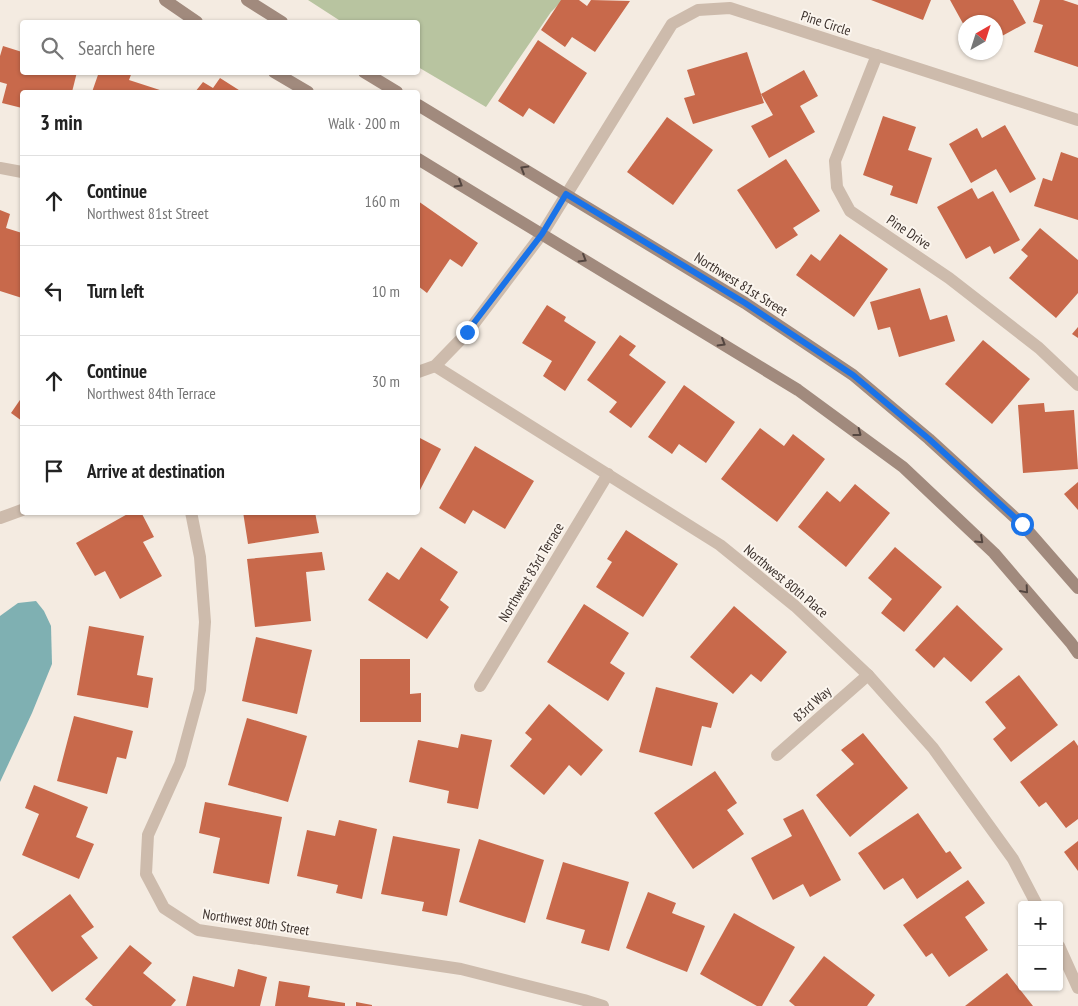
<!DOCTYPE html>
<meta charset="utf-8">
<style>
body{margin:0;font-family:"PT Sans Narrow",sans-serif;background:#f6f6f6;color:#222}
.controls{position:absolute;right:15px;bottom:15px;display:grid;overflow:hidden;border-radius:5px;box-shadow:0 1px 4px #0004}
.controls button{width:45px;height:45px;display:grid;place-items:center;padding:0;border:0;border-bottom:1px solid #e0e0e0;background:#fff;color:#222;font:25px sans-serif}
.compass{position:absolute;left:958px;top:15px;width:45px;height:45px;border-radius:50%;background:#fff;box-shadow:0 1px 4px #0004;rotate:39deg}
.stop{position:absolute;width:15px;height:15px;margin:-11px;border:4px solid #1a73e8;border-radius:50%;background:#fff}
.stop.end{background:#1a73e8;border-color:#fff;box-shadow:0 1px 5px #0008}
.list{margin:0;padding:0;list-style:none}
h2{display:flex;justify-content:space-between;align-items:center;height:65px;margin:0;padding:0 20px;font-size:21px}
h2 small{font-size:16px;font-weight:400;color:#767676}
.list li{display:grid;grid-template-columns:32px 1fr auto;gap:15px;align-items:center;box-sizing:border-box;height:90px;padding:0 20px;border-top:1px solid #e0e0e0}
.list b{display:block;font-size:19px;white-space:nowrap}
.list p{margin:0;font-size:16px;white-space:nowrap;color:#767676}
.list em{font-size:16px;font-style:normal;color:#767676}
.icon{flex:none;width:28px;height:28px;fill:none;stroke:currentColor;stroke-width:2;stroke-linecap:round;stroke-linejoin:round}
.map{position:relative;flex:none;width:1078px;height:1006px;overflow:hidden}
.search{position:absolute;background:#fff;box-shadow:0 1px 4px #0004;left:20px;top:20px;width:400px;height:55px;display:flex;align-items:center;gap:12px;box-sizing:border-box;padding:0 18px;border-radius:5px;color:#767676;font-size:19px}
.panel{position:absolute;background:#fff;box-shadow:0 1px 4px #0004;left:20px;top:90px;width:400px;height:425px;border-radius:5px}
.map>svg:first-child{display:block}
.green{fill:#b8c4a0}
.water{fill:#7fb0b2}
.building{fill:#c8694b}
.lines{fill:none;stroke-linecap:round;stroke-linejoin:round}
.street{stroke:#cdbbac;stroke-width:12}
.secondary{stroke:#a18a7d;stroke-width:12}
.oneway{stroke:#544640}
.route{stroke:#1a73e8;stroke-width:6}
.labels{text-anchor:middle;stroke-width:4;stroke-linejoin:round;paint-order:stroke}
.street-label{font-size:14px;fill:#3b302b;stroke:#fbf5ee}
</style>
<div class="map">
<svg width="1078" height="1006" viewBox="0 0 1078 1006">
<rect width="100%" height="100%" fill="#f4ebe1"/>
<polygon class="green" points="308,0 563,0 551,12 486,107 418,67 418,22 342,22"/>
<polygon class="water" points="36,601 44,611 51,626 52,664 32,713 0,782 0,616 18,603"/>
<g class="building">
<polygon points="561,0 579,0 587,6 591,0 630,1 595,52 572,37 565,47 541,30"/>
<polygon points="871,0 931,0 923,20"/>
<polygon points="950,0 1013,0 1026,23 1002,36 997,27 996,28 996,22 966,22 966,29"/>
<polygon points="1040,0 1063,0 1078,5 1078,67 1034,52 1043,25 1033,22"/>
<polygon points="538,40 587,73 554,124 529,108 523,117 498,101"/>
<polygon points="3,46 22,52 22,72 77,72 72,92 22,92 22,108 2,103 7,84 0,82 0,56"/>
<polygon points="747,52 764,103 693,124 684,98 695,95 687,70"/>
<polygon points="804,70 818,96 800,106 815,132 769,158 751,126 773,115 761,94"/>
<polygon points="99,72 132,72 129,80 166,92 92,92"/>
<polygon points="220,78 242,92 195,92 203,82 213,88"/>
<polygon points="883,116 916,127 908,150 932,158 917,204 890,195 893,186 863,175"/>
<polygon points="667,117 713,150 673,205 627,172"/>
<polygon points="1005,125 1036,179 1010,193 996,169 971,183 949,144 977,128 982,138"/>
<polygon points="1061,152 1078,158 1078,220 1034,206 1043,178 1052,181"/>
<polygon points="786,159 820,211 793,228 798,235 776,249 737,190"/>
<polygon points="972,188 978,199 993,191 1020,240 994,254 990,246 966,259 937,207"/>
<polygon points="418,201 478,243 462,267 450,259 427,293 418,286"/>
<polygon points="0,210 10,214 6,228 22,233 22,298 0,291"/>
<polygon points="1040,228 1078,260 1078,293 1056,318 1009,278 1028,256 1021,250"/>
<polygon points="840,234 888,269 854,317 796,275 811,254 820,261"/>
<polygon points="920,288 930,320 947,315 955,341 899,357 890,327 878,330 870,302"/>
<polygon points="547,305 566,317 564,321 596,342 565,391 543,376 552,361 522,343"/>
<polygon points="1078,327 1078,338 1072,334"/>
<polygon points="620,335 636,346 629,355 666,382 631,428 609,412 617,402 587,380"/>
<polygon points="983,340 1030,379 992,424 945,384"/>
<polygon points="684,385 735,422 706,463 679,444 672,454 648,437"/>
<polygon points="22,397 22,421 11,413"/>
<polygon points="1044,403 1045,412 1074,410 1078,469 1023,473 1018,405"/>
<polygon points="760,428 784,446 793,434 825,459 777,522 721,479"/>
<polygon points="418,437 441,449 418,494"/>
<polygon points="475,446 534,481 505,529 473,510 465,524 439,508"/>
<polygon points="1078,482 1078,510 1064,494"/>
<polygon points="855,484 890,513 846,567 798,527 827,491 840,502"/>
<polygon points="131,512 141,512 154,537 143,542 162,576 120,599 105,571 95,576 76,543"/>
<polygon points="243,512 315,512 319,533 248,544"/>
<polygon points="626,530 678,564 643,617 596,587 612,562 607,559"/>
<polygon points="421,547 458,572 440,600 449,607 427,639 368,600 387,572 399,580"/>
<polygon points="895,547 942,587 904,632 881,613 892,599 868,578"/>
<polygon points="322,552 325,570 306,572 311,621 255,627 247,559"/>
<polygon points="584,604 629,633 610,663 625,673 608,701 547,662"/>
<polygon points="957,605 1003,649 971,682 944,657 934,668 915,650"/>
<polygon points="734,606 787,652 761,682 751,674 733,694 690,657"/>
<polygon points="89,626 144,636 137,675 153,678 148,708 77,695"/>
<polygon points="256,637 312,650 297,714 242,701"/>
<polygon points="360,659 410,659 410,694 421,693 421,722 360,722"/>
<polygon points="1019,675 1058,725 1011,762 993,739 1006,728 985,702"/>
<polygon points="656,687 718,703 711,728 702,726 692,766 639,752"/>
<polygon points="549,704 603,750 581,776 569,765 544,795 510,766 532,739 525,733"/>
<polygon points="74,716 133,731 126,759 117,757 107,794 57,781"/>
<polygon points="247,718 307,736 288,802 228,785"/>
<polygon points="863,733 908,788 850,837 816,795 854,764 841,750"/>
<polygon points="461,734 492,740 478,809 447,803 449,791 409,782 418,740 458,748"/>
<polygon points="1074,740 1078,746 1078,819 1066,828 1046,802 1039,807 1020,782"/>
<polygon points="715,771 737,803 727,810 744,834 693,869 654,813"/>
<polygon points="34,785 88,807 76,837 94,844 79,879 22,855 39,814 25,808"/>
<polygon points="205,802 282,817 269,884 213,873 220,838 199,833"/>
<polygon points="803,809 841,880 810,897 803,884 773,900 751,858 792,836 783,819"/>
<polygon points="918,813 946,853 950,851 962,868 917,899 903,878 884,890 858,853"/>
<polygon points="339,820 377,829 362,899 336,893 338,885 297,876 307,830 335,836"/>
<polygon points="393,836 460,849 447,916 422,911 424,902 381,894"/>
<polygon points="479,839 544,860 525,923 459,902"/>
<polygon points="1078,841 1078,871 1064,852"/>
<polygon points="563,862 629,882 609,951 581,943 585,930 546,919"/>
<polygon points="968,880 985,903 965,917 988,950 949,977 932,953 926,957 903,925"/>
<polygon points="648,892 676,903 672,913 705,926 687,972 626,948"/>
<polygon points="70,894 94,927 81,936 98,958 52,992 12,937"/>
<polygon points="734,913 795,947 762,1006 757,1006 700,974"/>
<polygon points="130,945 152,963 143,973 176,1000 171,1006 93,1006 85,999"/>
<polygon points="824,956 875,995 867,1006 795,1006 789,1001"/>
<polygon points="238,969 267,977 260,1006 186,1006 193,976 234,987"/>
<polygon points="1007,973 1033,1006 965,1006"/>
<polygon points="279,981 310,986 308,997 345,1003 345,1006 275,1006"/>
<polygon points="356,1002 372,1005 372,1006 356,1006"/>
</g>
<g class="lines">
<g class="street">
<polyline points="877,55 835,161 837,187 850,211 949,278 1039,348 1078,385"/>
<polyline points="0,168 22,172"/>
<polyline points="435,366 720,545 795,606 868,675 933,748 1013,859 1037,905"/>
<polyline points="418,372 435,366 467,333 542,234 672,24 698,10 730,8 1078,120"/>
<polyline points="191,512 200,557 205,622 200,690 180,764 148,835 146,874 164,908 198,930 461,969 584,1000 603,1006"/>
<polyline points="0,518 22,510"/>
<polyline points="480,686 608,474"/>
<polyline points="777,755 868,675"/>
<polyline points="1059,946 1078,988"/>
</g>
<g class="secondary">
<polyline points="165,0 197,22"/>
<polyline points="247,0 282,22"/>
<polyline points="274,72 308,92"/>
<polyline points="364,72 397,92"/>
<polyline points="418,105 745,303 853,375 929,439 1022,524 1078,588"/>
<polyline points="418,159 798,390 903,467 994,553 1071,643 1078,653"/>
</g>
</g>
<defs><path id="oneway-chevron" d="M-2-3.5L2.5 0L-2 3.5" fill="none" stroke-width="1.6" stroke-linecap="round" stroke-linejoin="round" transform="scale(1.25)"/></defs>
<g class="oneway">
<use href="#oneway-chevron" transform="translate(524 169) rotate(-149)"/>
<use href="#oneway-chevron" transform="translate(459 184) rotate(31)"/>
<use href="#oneway-chevron" transform="translate(583 259) rotate(31)"/>
<use href="#oneway-chevron" transform="translate(722 343) rotate(31)"/>
<use href="#oneway-chevron" transform="translate(858 433) rotate(37)"/>
<use href="#oneway-chevron" transform="translate(980 540) rotate(43)"/>
<use href="#oneway-chevron" transform="translate(1025 590) rotate(49)"/>
</g>
<g class="lines">
<polyline class="route" points="467,332 542,234 566,194 745,303 853,375 929,439 1022,524"/>
</g>
<g class="labels">
<g class="street-label">
<text transform="translate(826 23) rotate(18)" y="5">Pine Circle</text>
<text transform="translate(909 232) rotate(34)" y="5">Pine Drive</text>
<text transform="translate(741 284) rotate(32)" y="5">Northwest 81st Street</text>
<text transform="translate(531 572) rotate(-59)" y="5">Northwest 83rd Terrace</text>
<text transform="translate(786 581) rotate(40)" y="5">Northwest 80th Place</text>
<text transform="translate(812 704) rotate(-42)" y="5">83rd Way</text>
<text transform="translate(256 922) rotate(9)" y="5">Northwest 80th Street</text>
</g>
</g>
</svg>
<div class="controls">
<button>+</button>
<button>−</button>
</div>
<svg class="compass" viewBox="-18 -18 36 36"><path d="M0-13l5 13h-10z" fill="#e53935"/><path d="M0 13l5-13h-10z" fill="#767676"/></svg>
<div class="stop" style="left:1022px;top:524px"></div>
<div class="stop end" style="left:467px;top:332px"></div>
<div class="search"><svg class="icon" aria-label="search" viewBox="0 0 24 24"><circle cx="10" cy="10" r="6"/><path d="M15 15l6 6"/></svg>Search here</div>
<section class="panel">
<h2>3 min<small>Walk · 200 m</small></h2>
<ul class="list">
<li><svg class="icon" aria-label="ahead" viewBox="0 0 24 24"><path d="M12 20V5M6 11l6-6 6 6"/></svg><div><b>Continue</b><p>Northwest 81st Street</p></div><em>160 m</em></li>
<li><svg class="icon" aria-label="left" viewBox="0 0 24 24"><path d="M17 20v-9H6M10 6l-5 5 5 5"/></svg><div><b>Turn left</b></div><em>10 m</em></li>
<li><svg class="icon" aria-label="ahead" viewBox="0 0 24 24"><path d="M12 20V5M6 11l6-6 6 6"/></svg><div><b>Continue</b><p>Northwest 84th Terrace</p></div><em>30 m</em></li>
<li><svg class="icon" aria-label="arrive" viewBox="0 0 24 24"><path d="M6 21V4h12l-3 4 3 4H6"/></svg><div><b>Arrive at destination</b></div></li>
</ul>
</section>
</div>
